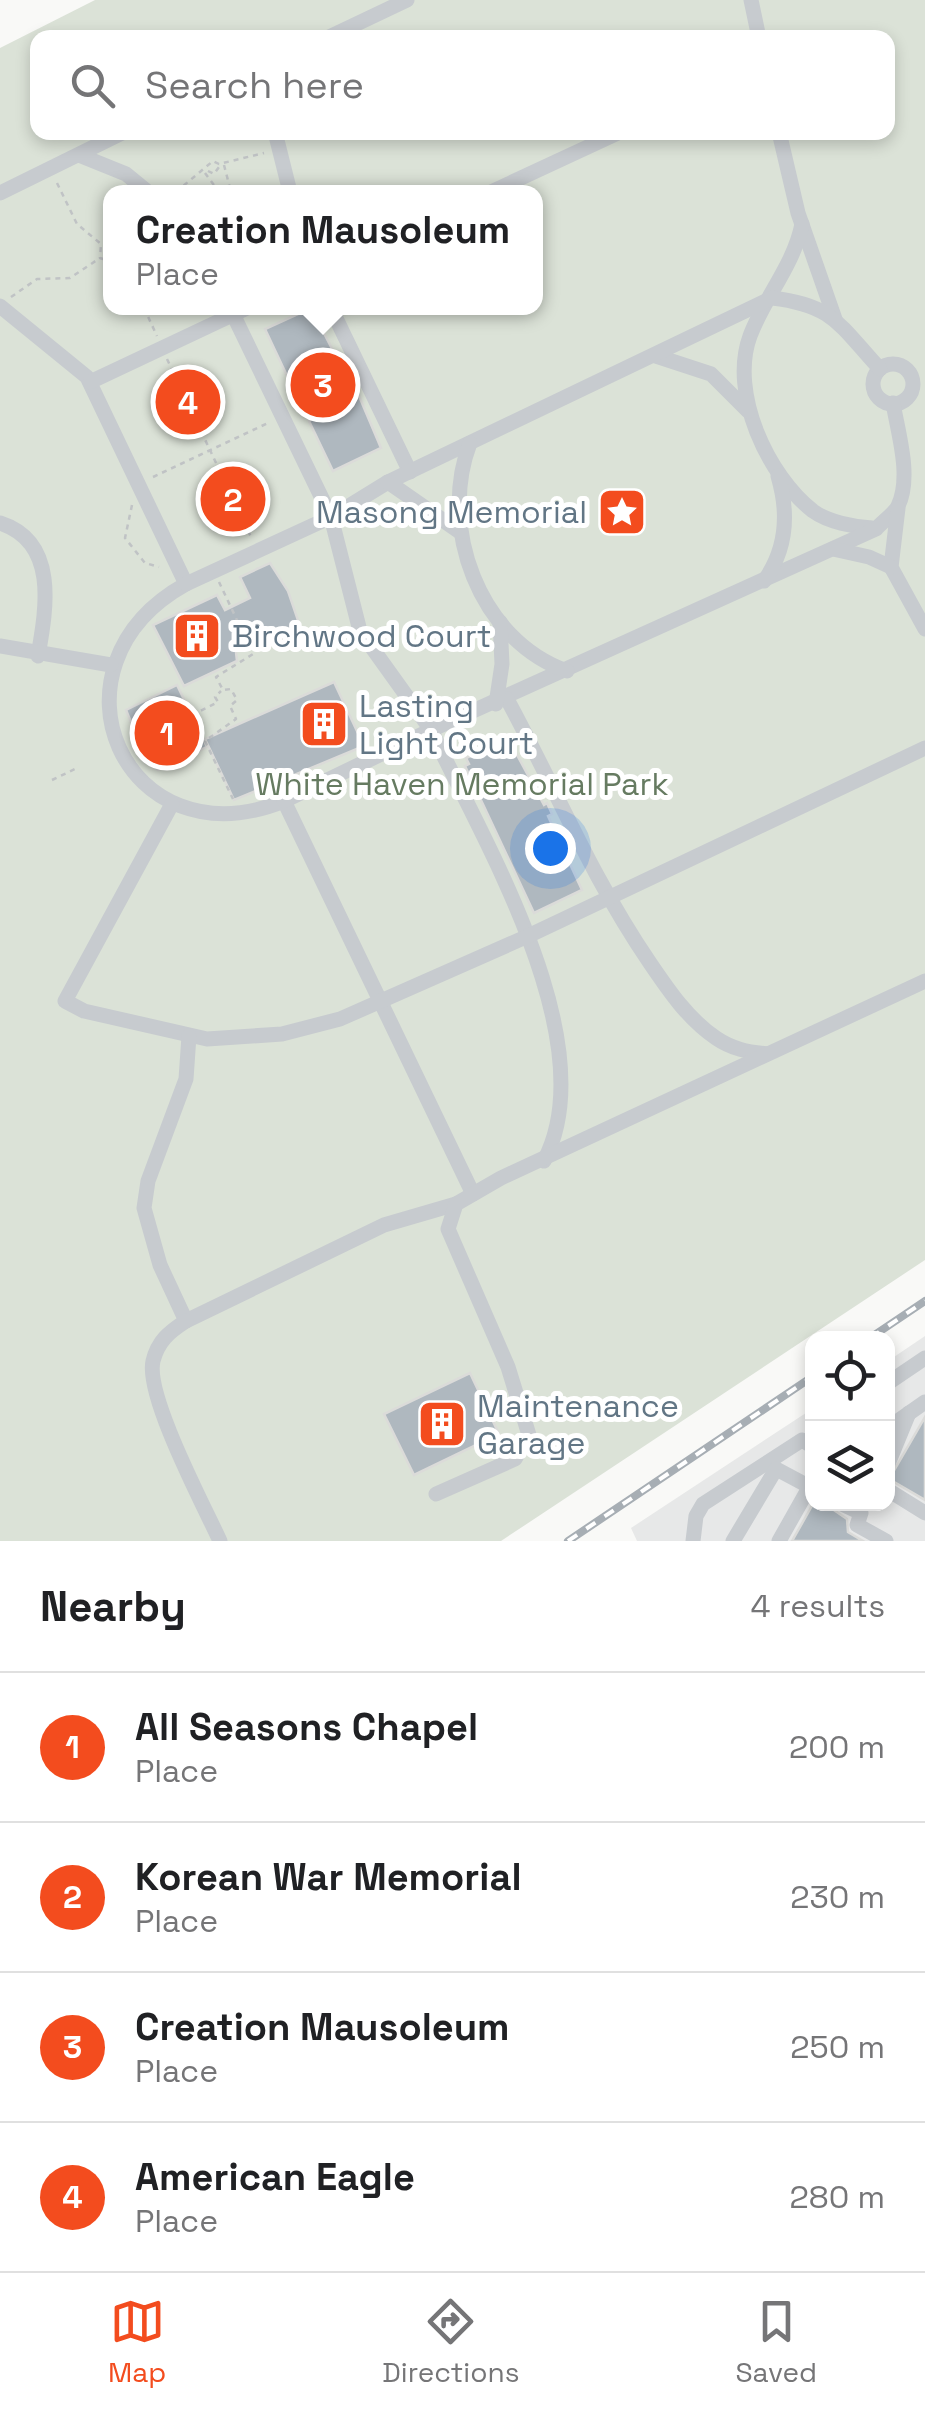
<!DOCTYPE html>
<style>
body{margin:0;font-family:"Space Grotesk",sans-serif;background:#f6f6f6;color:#202124}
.controls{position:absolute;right:30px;bottom:30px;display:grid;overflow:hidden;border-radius:20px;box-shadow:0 5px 15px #0003}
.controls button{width:90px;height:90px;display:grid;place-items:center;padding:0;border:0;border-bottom:2px solid #e0e0e0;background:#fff;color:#202124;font:50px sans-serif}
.you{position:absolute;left:550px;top:848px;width:35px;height:35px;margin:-25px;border:8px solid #fff;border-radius:50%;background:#1a73e8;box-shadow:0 0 0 15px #1a73e833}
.badge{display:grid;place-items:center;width:65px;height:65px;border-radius:50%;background:#f34c1e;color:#fff;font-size:32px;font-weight:700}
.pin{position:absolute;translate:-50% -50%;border:5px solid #fff;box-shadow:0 2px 10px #0006}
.popup{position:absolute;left:103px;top:185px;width:440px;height:130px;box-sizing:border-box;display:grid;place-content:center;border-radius:20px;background:#fff;filter:drop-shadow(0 2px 8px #0005);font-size:32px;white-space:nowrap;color:#757577}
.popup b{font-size:38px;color:#202124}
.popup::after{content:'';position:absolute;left:50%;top:100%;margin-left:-20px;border:20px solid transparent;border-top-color:#fff}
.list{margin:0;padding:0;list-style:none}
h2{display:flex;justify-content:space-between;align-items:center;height:130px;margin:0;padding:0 40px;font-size:42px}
h2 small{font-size:32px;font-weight:400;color:#757577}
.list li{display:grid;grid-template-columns:65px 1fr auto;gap:30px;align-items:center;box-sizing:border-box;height:150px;padding:0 40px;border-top:2px solid #e0e0e0}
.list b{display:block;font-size:38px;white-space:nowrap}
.list p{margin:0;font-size:32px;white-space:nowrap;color:#757577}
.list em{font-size:32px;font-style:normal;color:#757577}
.icon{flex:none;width:55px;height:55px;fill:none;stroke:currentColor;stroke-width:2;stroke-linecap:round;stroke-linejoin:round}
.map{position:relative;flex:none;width:925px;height:1541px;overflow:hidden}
.search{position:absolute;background:#fff;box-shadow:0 5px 15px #0003;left:30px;right:30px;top:30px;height:110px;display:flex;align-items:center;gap:25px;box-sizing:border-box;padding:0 35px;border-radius:20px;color:#757577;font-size:38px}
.sheet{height:730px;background:#fff}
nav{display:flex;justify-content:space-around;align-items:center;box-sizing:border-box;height:140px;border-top:2px solid #e0e0e0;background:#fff;font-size:28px;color:#757577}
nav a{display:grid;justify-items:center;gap:5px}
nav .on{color:#f34c1e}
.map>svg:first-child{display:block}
.built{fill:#e7e8e8}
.green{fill:#dbe2d7;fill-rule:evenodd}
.building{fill:#afb8bf;stroke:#dbdbd9;stroke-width:2.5}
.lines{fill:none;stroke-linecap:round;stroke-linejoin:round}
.path{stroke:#c0c3c5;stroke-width:2.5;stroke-dasharray:5 5;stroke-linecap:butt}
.minor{stroke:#c7cbcf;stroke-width:15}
.rail-casing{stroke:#a7aeb4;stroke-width:8}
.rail{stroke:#fff;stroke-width:4;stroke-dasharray:11;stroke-linecap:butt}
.labels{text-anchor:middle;stroke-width:10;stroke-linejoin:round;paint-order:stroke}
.poi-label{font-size:32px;fill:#627685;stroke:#fff;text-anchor:start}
.park-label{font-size:32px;fill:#667b61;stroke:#fff}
</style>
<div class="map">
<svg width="925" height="1541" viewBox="0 0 925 1541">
<rect width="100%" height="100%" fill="#f9f9f7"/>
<polygon class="built" points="925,1336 925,1541 637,1541 631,1528 812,1409 812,1504 888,1504 888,1361"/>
<path class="green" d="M 95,0 L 925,0 L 925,1260 L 501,1541 L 0,1541 L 0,48 ZM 38,38 L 888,38 L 888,132 L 38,132 ZM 110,192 L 536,192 L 536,308 L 110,308 Z"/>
<g class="building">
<polygon points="311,308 344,372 348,370 381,448 333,471 309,421 317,417 304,389 296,377 289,380 265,329"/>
<polygon points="270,563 288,591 301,629 271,643 269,639 262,642 254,625 234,634 237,661 184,686 153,625 217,595 225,610 250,598 240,577"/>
<polygon points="334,682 364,746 234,800 205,739"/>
<polygon points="177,685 207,747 158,770 144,753 126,710"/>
<polygon points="508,738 544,805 547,803 552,814 548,816 582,890 534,913 465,766 469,764 466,758"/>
<polygon points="470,1373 499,1434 414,1475 384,1414"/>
<polygon points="925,1417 925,1500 889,1479"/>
<polygon points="813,1504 825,1504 847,1519 848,1532 863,1541 792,1541"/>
</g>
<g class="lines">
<g class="path">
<polyline points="224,165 231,192"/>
<polyline points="208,171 214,174 219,167"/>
<polyline points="205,173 219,192"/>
<polyline points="57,183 77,224 101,244 100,258 110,261"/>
<polyline points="176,192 213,161 219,164 264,153"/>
<polyline points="11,297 37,279 70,278 100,258"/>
<polyline points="144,308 157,336"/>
<polyline points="167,359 251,537"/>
<polyline points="153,477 268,423"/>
<polyline points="132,505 125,538 145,563 159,567"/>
<polyline points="219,582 253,654 216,677 223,690 231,689 237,700 230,706 236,719 205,741 233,799"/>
<polyline points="192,715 218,702 215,697 221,691"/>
<polyline points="52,780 75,769"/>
</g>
<g class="minor">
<polyline points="751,0 759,38"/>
<polyline points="327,38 407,0"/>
<polyline points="275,132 290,192"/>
<polyline points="779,132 798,213 835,319"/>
<polyline points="79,155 126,174 148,192"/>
<polyline points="491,192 620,132"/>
<polyline points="0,193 124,132"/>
<path d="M 802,224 C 794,265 764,298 750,336 C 729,393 768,476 813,511 C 828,522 854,527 872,528"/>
<path d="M 0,306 L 87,377 L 186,584 C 37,667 124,865 284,801 L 473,1194"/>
<polyline points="331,308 410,472"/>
<polyline points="656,356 711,374 748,411"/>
<circle cx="893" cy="384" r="20"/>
<path d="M 880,369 C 840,326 834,305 772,298 L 388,482 L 331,517 L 360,631 L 431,730 L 876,529 C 882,522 894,514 898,506 C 912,477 898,433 893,403"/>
<polyline points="90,382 247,308"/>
<path d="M 470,443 C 438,527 479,640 567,671"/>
<polyline points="388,482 460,532"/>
<polyline points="898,508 891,567 925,629"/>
<path d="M 0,523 C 59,542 46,610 38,656"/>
<polyline points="833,549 869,557 891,567"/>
<path d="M 764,581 C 787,549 789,513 778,476"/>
<polyline points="186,584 331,517 230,308"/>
<polyline points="0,646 111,665"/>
<path d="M 507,699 C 557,791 590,875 650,963 C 669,991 688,1019 716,1038 C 732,1049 748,1052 767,1054"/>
<polyline points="496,704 502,664 500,622"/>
<path d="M 284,801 L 431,730 C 483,840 606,1043 544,1161"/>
<polyline points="172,804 65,1001 84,1011 207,1039 282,1034 340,1019 528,936 925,748"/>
<polyline points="189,1036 186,1079 148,1181 144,1208 160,1265 186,1321 384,1225 456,1204"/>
<path d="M 186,1321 C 169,1332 158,1341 153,1361 C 145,1395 204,1506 220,1541"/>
<polyline points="888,1383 925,1358"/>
<polyline points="888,1428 925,1402"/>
<polyline points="767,1464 812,1488"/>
<polyline points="888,1464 909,1413"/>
<polyline points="888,1490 925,1513"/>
<polyline points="436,1494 515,1459 529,1435 508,1367 448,1229 456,1204 501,1178 925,981"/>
<polyline points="842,1504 861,1513 857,1525 886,1541"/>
<polyline points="693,1541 696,1516 703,1504 802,1440 812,1446"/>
<polyline points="733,1541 776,1469"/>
<polyline points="779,1541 810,1486"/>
</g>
<g class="rail-casing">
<g id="rail">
<polyline points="870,1338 925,1301"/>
<polyline points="568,1541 812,1377"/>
</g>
</g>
<use href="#rail" class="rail"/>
</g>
<defs>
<g id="sight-square" transform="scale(2.5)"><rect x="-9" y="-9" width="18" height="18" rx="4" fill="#f34c1e" stroke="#fff"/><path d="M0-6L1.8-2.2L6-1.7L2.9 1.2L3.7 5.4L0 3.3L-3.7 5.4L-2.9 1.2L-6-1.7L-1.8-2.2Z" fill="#fff"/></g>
<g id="building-square" transform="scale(2.5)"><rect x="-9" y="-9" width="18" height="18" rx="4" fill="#f34c1e" stroke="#fff"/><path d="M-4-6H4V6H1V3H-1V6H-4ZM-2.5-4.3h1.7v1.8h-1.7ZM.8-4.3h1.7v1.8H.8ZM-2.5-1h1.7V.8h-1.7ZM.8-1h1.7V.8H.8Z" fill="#fff"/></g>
</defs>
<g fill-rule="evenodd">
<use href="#sight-square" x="622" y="512"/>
<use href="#building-square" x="197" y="636"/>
<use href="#building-square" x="324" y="724"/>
<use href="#building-square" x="442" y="1424"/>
</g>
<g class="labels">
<g class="poi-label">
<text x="587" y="523" text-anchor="end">Masong Memorial</text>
<text x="232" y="647">Birchwood Court</text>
<text x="359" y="717">Lasting<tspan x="359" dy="37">Light Court</tspan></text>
<text x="477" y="1417">Maintenance<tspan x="477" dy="37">Garage</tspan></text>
</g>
<g class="park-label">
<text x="462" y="795">White Haven Memorial Park</text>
</g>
</g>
</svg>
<div class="controls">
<button><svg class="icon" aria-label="locate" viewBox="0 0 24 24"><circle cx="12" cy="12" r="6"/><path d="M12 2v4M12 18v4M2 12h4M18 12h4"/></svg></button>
<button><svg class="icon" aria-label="layers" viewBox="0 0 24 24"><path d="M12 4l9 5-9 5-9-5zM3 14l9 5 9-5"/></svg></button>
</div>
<div class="you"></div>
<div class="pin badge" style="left:167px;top:733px">1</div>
<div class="pin badge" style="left:233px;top:499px">2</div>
<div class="pin badge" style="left:323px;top:385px">3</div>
<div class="popup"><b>Creation Mausoleum</b>Place</div>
<div class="pin badge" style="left:188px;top:402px">4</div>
<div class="search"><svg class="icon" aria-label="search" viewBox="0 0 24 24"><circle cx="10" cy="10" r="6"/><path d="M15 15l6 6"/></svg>Search here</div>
</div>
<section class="sheet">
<h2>Nearby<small>4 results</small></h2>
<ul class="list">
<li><span class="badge">1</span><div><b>All Seasons Chapel</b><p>Place</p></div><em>200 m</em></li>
<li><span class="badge">2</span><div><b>Korean War Memorial</b><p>Place</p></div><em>230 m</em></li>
<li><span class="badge">3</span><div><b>Creation Mausoleum</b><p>Place</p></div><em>250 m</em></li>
<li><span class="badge">4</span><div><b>American Eagle</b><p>Place</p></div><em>280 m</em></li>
</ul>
</section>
<nav>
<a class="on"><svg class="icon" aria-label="map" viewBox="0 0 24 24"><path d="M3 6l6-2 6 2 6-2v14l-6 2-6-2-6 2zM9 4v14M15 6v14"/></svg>Map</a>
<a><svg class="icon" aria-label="directions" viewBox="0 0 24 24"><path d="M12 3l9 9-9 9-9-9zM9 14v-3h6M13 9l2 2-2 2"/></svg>Directions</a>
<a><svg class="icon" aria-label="saved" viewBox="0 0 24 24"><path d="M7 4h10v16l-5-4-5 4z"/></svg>Saved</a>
</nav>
